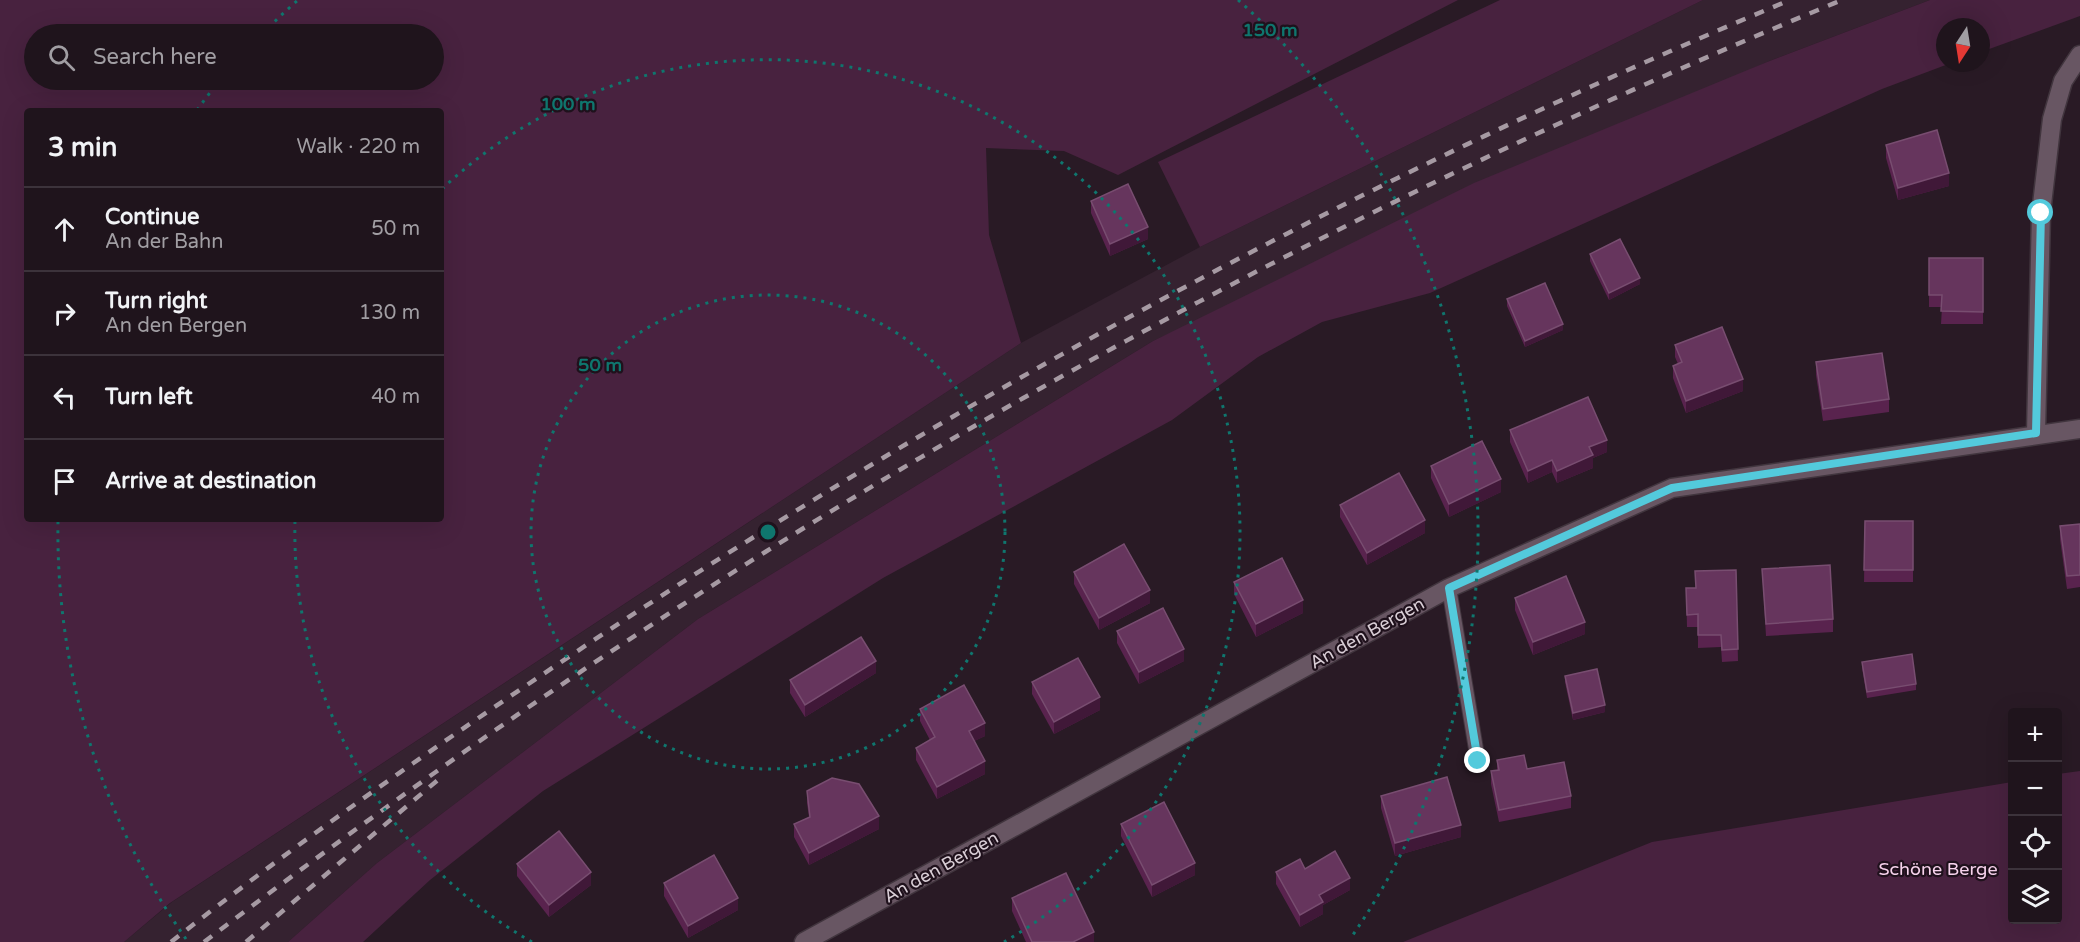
<!DOCTYPE html>
<meta charset="utf-8">
<style>
body{margin:0;font-family:"Varela Round",sans-serif;background:#2c2129;color:#f1f3f6}
.controls{position:absolute;right:18px;bottom:18px;display:grid;overflow:hidden;border-radius:6px;box-shadow:0 6px 24px #0002}
.controls button{width:54px;height:54px;display:grid;place-items:center;padding:0;border:0;border-bottom:2px solid #3c333b;background:#1f141c;color:#f1f3f6;font:30px sans-serif}
.compass{position:absolute;left:1936px;top:18px;width:54px;height:54px;border-radius:50%;background:#1f141c;box-shadow:0 6px 24px #0002;rotate:192deg}
.stop{position:absolute;width:18px;height:18px;margin:-14px;border:4px solid #53cadc;border-radius:50%;background:#fff}
.stop.end{background:#53cadc;border-color:#fff;box-shadow:0 2px 6px #0008}
.list{margin:0;padding:0;list-style:none}
h2{display:flex;justify-content:space-between;align-items:center;height:78px;margin:0;padding:0 24px;font-size:26px}
h2 small{font-size:20px;font-weight:400;color:#a19ea3}
.list li{display:grid;grid-template-columns:39px 1fr auto;gap:18px;align-items:center;box-sizing:border-box;height:84px;padding:0 24px;border-top:2px solid #3c333b}
.list b{display:block;font-size:22px;white-space:nowrap}
.list p{margin:0;font-size:20px;white-space:nowrap;color:#a19ea3}
.list em{font-size:20px;font-style:normal;color:#a19ea3}
.icon{flex:none;width:33px;height:33px;fill:none;stroke:currentColor;stroke-width:2;stroke-linecap:round;stroke-linejoin:round}
.map{position:relative;flex:none;width:2080px;height:942px;overflow:hidden}
.search{position:absolute;background:#1f141c;box-shadow:0 6px 24px #0002;left:24px;top:24px;width:420px;height:66px;display:flex;align-items:center;gap:15px;box-sizing:border-box;padding:0 21px;border-radius:33px;color:#a19ea3;font-size:22px}
.panel{position:absolute;background:#1f141c;box-shadow:0 6px 24px #0002;left:24px;top:108px;width:420px;height:414px;border-radius:6px}
.map>svg:first-child{display:block}
.built{fill:#352230}
.green{fill:#48223f;fill-rule:evenodd}
.lines{fill:none;stroke-linecap:round;stroke-linejoin:round}
.lane-casing{stroke:#41353e;stroke-width:16}
.street-casing{stroke:#41353e;stroke-width:21}
.lane{stroke:#685663;stroke-width:14}
.street{stroke:#685663;stroke-width:18}
.rail{stroke:#a69aa3;stroke-width:4.5;stroke-dasharray:10 10;stroke-linecap:butt}
.wall{fill:#59234e}
.shaded-wall{fill:#401838}
.building{fill:#66355d;stroke:#784d70;stroke-width:1.5}
.route{stroke:#53cadc;stroke-width:8}
.ring{fill:none;stroke:#0f766e;stroke-width:3;stroke-dasharray:3 6}
.labels{text-anchor:middle;stroke-width:4.5;stroke-linejoin:round;paint-order:stroke}
.street-label{font-size:18px;fill:#d9ced6;stroke:#1f111c}
.park-label{font-size:18px;fill:#f7d2ec;stroke:#1f111c}
.centre{fill:#0f766e;stroke:#1f111c;stroke-width:3}
.ring-label{font-size:18px;text-anchor:middle;font-weight:bold;fill:#0f766e;stroke:#1f111c;stroke-width:4.5;stroke-linejoin:round;paint-order:stroke}
</style>
<div class="map">
<svg width="2080" height="942" viewBox="0 0 2080 942">
<rect width="100%" height="100%" fill="#291a25"/>
<polygon class="built" points="1703,0 1930,0 1767,62 1153,341 698,619 377,863 288,942 124,942 172,902 1021,343 1200,247"/>
<g class="green">
<path d="M 0,0 L 1458,0 L 1118,175 L 1064,151 L 986,148 L 989,235 L 1021,343 L 170,903 L 124,942 L 0,942 ZM 34,34 L 434,34 L 434,80 L 34,80 ZM 27,111 L 441,111 L 441,519 L 27,519 Z"/>
<polygon points="1500,0 1703,0 1200,247 1158,162"/>
<polygon points="1930,0 2080,0 2080,16 1981,52 1981,27 1945,27 1945,63 1951,63 1882,89 1430,293 1322,322 1258,357 1172,420 883,578 543,791 430,880 363,942 288,942 377,863 698,619 1153,341 1474,183 1767,62"/>
<polygon points="2080,771 2080,942 1403,942 1652,842 2012,782 2012,920 2058,920 2058,774"/>
</g>
<g class="lines">
<g class="lane-casing">
<polyline id="lane" points="1449,588 1478,761"/>
</g>
<g class="street-casing">
<g id="street">
<polyline points="2036,433 2041,213 2052,119 2063,81 2080,55"/>
<polyline points="804,942 1449,588 1672,488 2080,429"/>
</g>
</g>
<use href="#lane" class="lane"/>
<use href="#street" class="street"/>
<g class="rail">
<path d="M 171,942 C 307,835 450,736 594,640 C 971,390 1372,174 1790,0"/>
<path d="M 204,942 C 359,825 516,712 679,607 C 1046,369 1437,167 1842,0"/>
<polyline points="246,942 439,779"/>
</g>
</g>
<g class="wall">
<polygon points="1886,145 1949,186 1898,200 1886,158"/>
<polygon points="1091,201 1148,239 1110,256 1091,213"/>
<polygon points="1590,254 1640,284 1609,300 1590,261"/>
<polygon points="1929,258 1983,258 1983,324 1941,324 1942,307 1929,307"/>
<polygon points="1507,299 1563,330 1525,347 1507,306"/>
<polygon points="1675,345 1743,391 1686,413 1673,378 1673,366 1678,364 1675,357"/>
<polygon points="1816,362 1889,399 1889,412 1823,421 1816,375"/>
<polygon points="1510,430 1607,452 1593,458 1593,468 1557,483 1552,472 1528,483 1510,442"/>
<polygon points="1431,466 1501,492 1449,517 1431,478"/>
<polygon points="1340,505 1425,533 1367,565 1340,517"/>
<polygon points="1865,521 1913,521 1913,582 1864,582"/>
<polygon points="2080,524 2080,587 2067,589 2060,539 2060,526"/>
<polygon points="1762,569 1833,619 1833,632 1766,636"/>
<polygon points="1736,570 1738,661 1722,662 1721,647 1698,648 1698,627 1687,627 1686,588 1695,588"/>
<polygon points="1074,572 1150,603 1099,630 1074,584"/>
<polygon points="1234,582 1303,613 1256,637 1234,594"/>
<polygon points="1515,598 1585,634 1533,655 1515,610"/>
<polygon points="1117,631 1184,661 1139,684 1117,643"/>
<polygon points="1862,662 1916,684 1916,690 1867,698 1862,668"/>
<polygon points="876,673 805,717 790,693 790,680"/>
<polygon points="1565,676 1605,712 1573,720 1565,682"/>
<polygon points="1032,682 1100,710 1054,734 1032,694"/>
<polygon points="920,709 985,736 974,741 985,774 937,799 916,760 916,748 930,740 920,721"/>
<polygon points="1497,760 1527,769 1571,796 1571,808 1499,822 1491,784 1491,771 1497,770"/>
<polygon points="807,791 879,829 809,865 794,837 794,824 809,817 807,803"/>
<polygon points="1381,796 1461,837 1395,856 1381,808"/>
<polygon points="1121,824 1195,875 1152,897 1121,836"/>
<polygon points="517,864 591,885 549,917 517,876"/>
<polygon points="1305,869 1350,890 1323,905 1323,914 1300,927 1276,884 1276,872"/>
<polygon points="664,883 738,910 688,938 664,896"/>
<polygon points="1012,898 1094,942 1026,942 1012,911"/>
</g>
<g class="shaded-wall">
<polygon points="1949,173 1949,186 1898,200 1898,188"/>
<polygon points="1148,227 1148,239 1110,256 1110,244"/>
<polygon points="1640,278 1640,284 1609,300 1609,293"/>
<polygon points="1563,324 1563,330 1525,347 1525,341"/>
<polygon points="1743,379 1743,391 1686,413 1686,401"/>
<polygon points="1607,440 1607,452 1593,458 1593,468 1557,483 1557,471 1589,447"/>
<polygon points="1552,460 1552,472 1528,483 1528,471"/>
<polygon points="1501,479 1501,492 1449,517 1449,504"/>
<polygon points="1425,520 1425,533 1367,565 1367,553"/>
<polygon points="1150,590 1150,603 1099,630 1099,618"/>
<polygon points="1303,600 1303,613 1256,637 1256,624"/>
<polygon points="1585,622 1585,634 1533,655 1533,642"/>
<polygon points="1184,649 1184,661 1139,684 1139,672"/>
<polygon points="876,661 876,673 805,717 805,705"/>
<polygon points="1100,697 1100,710 1054,734 1054,722"/>
<polygon points="1605,705 1605,712 1573,720 1573,713"/>
<polygon points="985,723 985,736 969,744 969,731"/>
<polygon points="985,761 985,774 937,799 937,787"/>
<polygon points="879,816 879,829 809,865 809,853"/>
<polygon points="1461,825 1461,837 1395,856 1395,843"/>
<polygon points="1195,863 1195,875 1152,897 1152,885"/>
<polygon points="591,872 591,885 549,917 549,905"/>
<polygon points="1350,878 1350,890 1323,905 1323,914 1300,927 1300,915 1319,895"/>
<polygon points="738,898 738,910 688,938 688,926"/>
<polygon points="1094,932 1094,942 1073,942"/>
</g>
<g class="building">
<polygon points="1937,130 1949,173 1898,188 1886,145"/>
<polygon points="1128,184 1148,227 1110,244 1091,201"/>
<polygon points="1620,239 1640,278 1609,293 1590,254"/>
<polygon points="1929,258 1983,258 1983,312 1941,311 1942,295 1929,295"/>
<polygon points="1545,283 1563,324 1525,341 1507,299"/>
<polygon points="1722,327 1743,379 1686,401 1673,366 1682,362 1675,345"/>
<polygon points="1882,353 1889,399 1823,409 1816,362"/>
<polygon points="1588,397 1607,440 1589,447 1593,455 1557,471 1552,460 1528,471 1510,430"/>
<polygon points="1482,441 1501,479 1449,504 1431,466"/>
<polygon points="1399,473 1425,520 1367,553 1340,505"/>
<polygon points="1865,521 1913,521 1913,570 1864,570"/>
<polygon points="2080,524 2080,575 2067,576 2060,526"/>
<polygon points="1124,544 1150,590 1099,618 1074,572"/>
<polygon points="1282,558 1303,600 1256,624 1234,582"/>
<polygon points="1830,565 1833,619 1766,624 1762,569"/>
<polygon points="1736,570 1738,649 1722,650 1721,635 1698,635 1698,614 1687,615 1686,588 1696,588 1695,571"/>
<polygon points="1566,576 1585,622 1533,642 1515,598"/>
<polygon points="1163,608 1184,649 1139,672 1117,631"/>
<polygon points="861,637 876,661 805,705 790,680"/>
<polygon points="1912,654 1916,684 1867,692 1862,662"/>
<polygon points="1078,658 1100,697 1054,722 1032,682"/>
<polygon points="1597,669 1605,705 1573,713 1565,676"/>
<polygon points="964,685 985,723 969,731 985,761 937,787 916,748 935,737 920,709"/>
<polygon points="1524,755 1527,769 1564,762 1571,796 1499,810 1491,771 1499,770 1497,760"/>
<polygon points="1447,777 1461,825 1395,843 1381,796"/>
<polygon points="832,778 859,784 879,816 809,853 794,824 810,817 807,791"/>
<polygon points="1164,802 1195,863 1152,885 1121,824"/>
<polygon points="559,831 591,872 549,905 517,864"/>
<polygon points="1335,851 1350,878 1319,895 1323,902 1300,915 1276,872 1300,859 1305,869"/>
<polygon points="714,855 738,898 688,926 664,883"/>
<polygon points="1066,873 1094,932 1073,942 1032,942 1012,898"/>
</g>
<g class="lines">
<polyline class="route" points="1478,761 1449,588 1672,488 2036,433 2041,213"/>
</g>
<g class="ring">
<circle cx="768" cy="532" r="237"/>
<path d="M532 942A473 473 0 0 1 295 520M442 189A473 473 0 1 1 1004 942"/>
<path d="M186 939A710 710 0 0 1 58 520M197 110A710 710 0 0 1 220 80M262 34A710 710 0 0 1 298 0M1238 0A710 710 0 0 1 1350 939"/>
</g>
<g class="labels">
<g class="street-label">
<text transform="translate(1367 633) rotate(-29)" y="6">An den Bergen</text>
<text transform="translate(941 867) rotate(-29)" y="6">An den Bergen</text>
</g>
<g class="park-label">
<text x="1938" y="875">Schöne Berge</text>
</g>
</g>
<circle cx="768" cy="532" r="9" class="centre"/>
<g class="ring-label">
<text x="1270" y="36">150 m</text>
<text x="568" y="110">100 m</text>
<text x="600" y="371">50 m</text>
</g>
</svg>
<div class="controls">
<button>+</button>
<button>−</button>
<button><svg class="icon" aria-label="locate" viewBox="0 0 24 24"><circle cx="12" cy="12" r="6"/><path d="M12 2v4M12 18v4M2 12h4M18 12h4"/></svg></button>
<button><svg class="icon" aria-label="layers" viewBox="0 0 24 24"><path d="M12 4l9 5-9 5-9-5zM3 14l9 5 9-5"/></svg></button>
</div>
<svg class="compass" viewBox="-18 -18 36 36"><path d="M0-13l5 13h-10z" fill="#e53935"/><path d="M0 13l5-13h-10z" fill="#a19ea3"/></svg>
<div class="stop" style="left:2041px;top:213px"></div>
<div class="stop end" style="left:1478px;top:761px"></div>
<div class="search"><svg class="icon" aria-label="search" viewBox="0 0 24 24"><circle cx="10" cy="10" r="6"/><path d="M15 15l6 6"/></svg>Search here</div>
<section class="panel">
<h2>3 min<small>Walk · 220 m</small></h2>
<ul class="list">
<li><svg class="icon" aria-label="ahead" viewBox="0 0 24 24"><path d="M12 20V5M6 11l6-6 6 6"/></svg><div><b>Continue</b><p>An der Bahn</p></div><em>50 m</em></li>
<li><svg class="icon" aria-label="right" viewBox="0 0 24 24"><path d="M7 20v-9h11M14 6l5 5-5 5"/></svg><div><b>Turn right</b><p>An den Bergen</p></div><em>130 m</em></li>
<li><svg class="icon" aria-label="left" viewBox="0 0 24 24"><path d="M17 20v-9H6M10 6l-5 5 5 5"/></svg><div><b>Turn left</b></div><em>40 m</em></li>
<li><svg class="icon" aria-label="arrive" viewBox="0 0 24 24"><path d="M6 21V4h12l-3 4 3 4H6"/></svg><div><b>Arrive at destination</b></div></li>
</ul>
</section>
</div>
